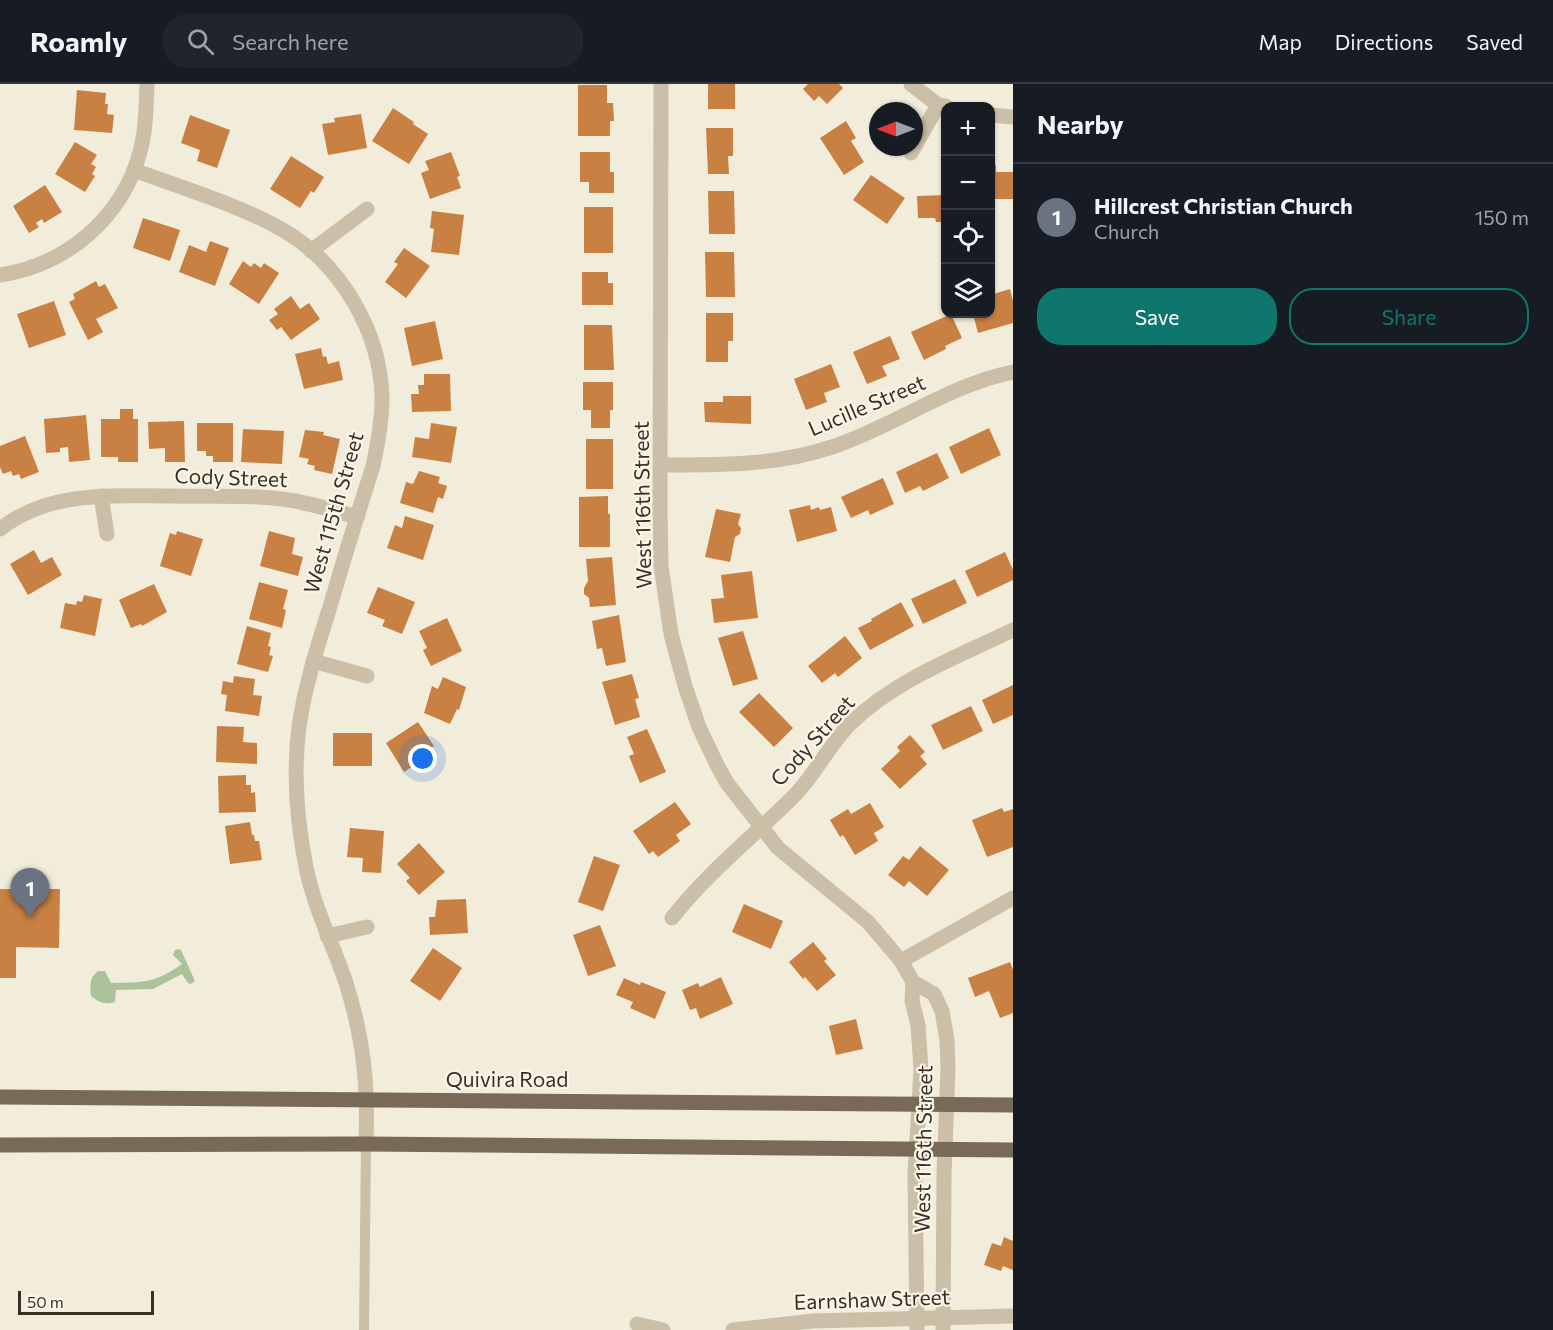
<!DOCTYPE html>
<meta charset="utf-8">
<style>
body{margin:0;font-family:Commissioner,sans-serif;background:#20242c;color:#f1f3f6}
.controls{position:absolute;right:18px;top:18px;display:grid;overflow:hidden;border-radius:12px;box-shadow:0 2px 4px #0004}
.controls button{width:54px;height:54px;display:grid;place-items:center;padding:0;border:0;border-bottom:2px solid #363941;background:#171b24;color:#f1f3f6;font:30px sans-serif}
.compass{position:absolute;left:869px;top:18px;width:54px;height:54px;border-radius:50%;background:#171b24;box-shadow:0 2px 4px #0004;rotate:270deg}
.scale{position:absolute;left:18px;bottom:15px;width:136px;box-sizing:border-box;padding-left:6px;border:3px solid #373027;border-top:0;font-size:16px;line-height:21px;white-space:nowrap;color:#373027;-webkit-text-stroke:4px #faf5e7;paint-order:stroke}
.you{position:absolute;left:423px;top:675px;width:21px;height:21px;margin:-15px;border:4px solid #fff;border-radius:50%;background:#1a73e8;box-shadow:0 0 0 9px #1a73e833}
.badge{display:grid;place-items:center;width:39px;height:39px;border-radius:50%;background:#0f766e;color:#fff;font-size:20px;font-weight:700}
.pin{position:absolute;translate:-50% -50px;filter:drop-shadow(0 2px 3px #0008)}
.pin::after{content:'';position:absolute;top:32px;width:21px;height:18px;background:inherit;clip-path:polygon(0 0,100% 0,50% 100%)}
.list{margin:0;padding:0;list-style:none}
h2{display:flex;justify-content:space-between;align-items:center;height:78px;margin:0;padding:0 24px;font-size:26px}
h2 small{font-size:20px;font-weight:400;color:#9ea1a6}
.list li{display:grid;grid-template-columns:39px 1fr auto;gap:18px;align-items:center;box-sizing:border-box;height:108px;padding:0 24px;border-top:2px solid #363941}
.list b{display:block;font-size:22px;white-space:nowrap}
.list p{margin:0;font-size:20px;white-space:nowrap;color:#9ea1a6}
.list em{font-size:20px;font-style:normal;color:#9ea1a6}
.actions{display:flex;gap:12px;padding:18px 24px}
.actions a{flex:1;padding:14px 0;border:2px solid #0f766e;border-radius:24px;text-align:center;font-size:21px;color:#0f766e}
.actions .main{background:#0f766e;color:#fff}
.icon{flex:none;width:33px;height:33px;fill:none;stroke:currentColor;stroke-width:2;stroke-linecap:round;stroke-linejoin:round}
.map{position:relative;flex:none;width:1013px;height:1246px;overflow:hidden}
header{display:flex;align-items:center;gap:36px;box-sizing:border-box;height:84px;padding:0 30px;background:#171b24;border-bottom:2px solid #363941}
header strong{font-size:28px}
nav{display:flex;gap:33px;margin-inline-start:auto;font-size:21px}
.search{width:420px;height:54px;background:#20242c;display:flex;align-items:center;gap:15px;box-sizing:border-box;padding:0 21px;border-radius:24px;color:#9ea1a6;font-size:22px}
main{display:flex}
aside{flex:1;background:#171b24}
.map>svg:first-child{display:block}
.green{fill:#acc29b}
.building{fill:#c98043}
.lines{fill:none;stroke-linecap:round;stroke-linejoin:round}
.lane{stroke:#cbbfa7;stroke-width:10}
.street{stroke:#cbbfa7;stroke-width:15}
.primary{stroke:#796a58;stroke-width:15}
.labels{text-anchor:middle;stroke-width:4.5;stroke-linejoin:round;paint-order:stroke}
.street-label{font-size:21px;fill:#373027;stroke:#faf5e7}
</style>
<header>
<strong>Roamly</strong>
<div class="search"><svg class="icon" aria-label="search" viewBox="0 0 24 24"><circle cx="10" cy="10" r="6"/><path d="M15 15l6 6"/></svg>Search here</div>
<nav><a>Map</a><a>Directions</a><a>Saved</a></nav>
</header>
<main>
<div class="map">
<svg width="1013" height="1246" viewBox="0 0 1013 1246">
<rect width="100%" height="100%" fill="#f2ecdb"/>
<path class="green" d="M 178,865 L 181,866 L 195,897 L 191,900 L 188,899 L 182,890 L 153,905 L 116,906 L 115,918 C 105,921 98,918 91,912 C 90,901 89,894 98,887 L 105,887 L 111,899 C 143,898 154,900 182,880 L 173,871 L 175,866 Z"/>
<g class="building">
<rect x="708" y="0" width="27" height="25"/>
<polygon points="808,0 839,0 843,4 827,20 819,12 814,17 803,5"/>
<polygon points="578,1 607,1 607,19 613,19 614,37 610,37 610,52 578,52"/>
<polygon points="77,6 106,9 105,20 108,20 107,30 114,31 112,49 74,46"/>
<polygon points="393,24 414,38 413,40 428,50 409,80 372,57"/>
<polygon points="361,30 367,64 328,71 322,40 335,38 334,34"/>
<polygon points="190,31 230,46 217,84 197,77 200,66 181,59"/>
<polygon points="846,37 856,54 851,57 864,78 844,91 820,54"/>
<polygon points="706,44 733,44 733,72 728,72 729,90 708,90"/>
<polygon points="75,58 97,71 91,80 96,83 92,90 95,92 85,108 55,90"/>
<polygon points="451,68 460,92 457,93 461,104 430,115 421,89 429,86 425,77"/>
<polygon points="580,68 610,68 610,88 614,88 614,109 589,109 589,98 580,98"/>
<polygon points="291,72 324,93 314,109 311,107 300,124 270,105"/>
<polygon points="990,81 996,81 996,88 1013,88 1013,115 990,115"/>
<polygon points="871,91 905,114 887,140 853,116"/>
<polygon points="45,101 62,128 44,139 42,135 36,139 39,143 29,149 13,122"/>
<polygon points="708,107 734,107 735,150 709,150"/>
<polygon points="945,111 945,138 936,138 935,134 918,134 917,112"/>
<rect x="584" y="123" width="29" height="46"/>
<polygon points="432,127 464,131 459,171 431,168 434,145 430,144"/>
<polygon points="143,134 180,146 170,177 133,164"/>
<polygon points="210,157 229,164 215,202 179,188 189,161 206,168"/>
<polygon points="404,164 430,182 406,214 385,198 398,180 394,178"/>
<polygon points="705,168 734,168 735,213 706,213"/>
<polygon points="243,177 251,183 254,179 261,184 264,179 279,189 259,220 229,200"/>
<polygon points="582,188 608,188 608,199 613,199 613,221 582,221"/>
<polygon points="96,197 99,203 105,200 118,224 96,235 103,248 88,256 69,218 75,215 73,210"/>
<polygon points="1010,205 1013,217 1013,239 978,249 973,230 990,230 990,211"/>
<polygon points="291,212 300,225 309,219 320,235 291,256 281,243 277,246 269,236 278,230 274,225"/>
<polygon points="54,217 66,251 29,264 17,230"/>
<polygon points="706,229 733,229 733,257 728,257 728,278 706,278"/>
<polygon points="951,230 962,254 945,262 946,265 924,276 911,248"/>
<polygon points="435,237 443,275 412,282 404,244"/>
<polygon points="584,241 612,241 614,286 584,286"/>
<polygon points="890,252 900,275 882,282 887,292 867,300 853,268"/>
<polygon points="321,264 323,273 326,272 328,280 339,277 343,296 304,305 295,270"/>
<polygon points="831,280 840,303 824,309 827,318 806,326 794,295"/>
<polygon points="424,290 450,290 451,327 412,328 411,310 419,310 418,301 424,301"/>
<polygon points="583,298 613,298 613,326 610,326 610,344 591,344 591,326 583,326"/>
<polygon points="723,312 751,312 751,340 705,338 704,318 723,318"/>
<polygon points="120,325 133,325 133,335 138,335 138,378 118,378 118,373 101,373 101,335 120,335"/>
<polygon points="86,331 90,376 69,378 68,363 60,364 60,368 46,369 44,335"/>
<polygon points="184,337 185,378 165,378 165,364 149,365 148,338"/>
<polygon points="197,339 233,339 233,378 213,378 213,372 206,372 206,367 197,367"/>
<polygon points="431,339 457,343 451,379 412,373 415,353 429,355"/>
<polygon points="989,344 1001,371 961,390 949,363"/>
<polygon points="243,345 284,347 282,380 241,378"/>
<polygon points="305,346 324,348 323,351 340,355 332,390 314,386 315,382 307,380 309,375 299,373"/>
<polygon points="25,352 39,388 21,395 19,390 13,392 11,387 3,390 0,383 0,362"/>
<rect x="586" y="355" width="27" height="50"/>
<polygon points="937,369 949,394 923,407 920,402 905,409 896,388"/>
<polygon points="419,387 440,393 438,399 447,402 443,415 438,413 433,429 400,419 406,398 413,400"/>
<polygon points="883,394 894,420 870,431 868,426 851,434 841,413"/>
<polygon points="608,412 608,430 610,430 610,463 579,463 579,413"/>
<polygon points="810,421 811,426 819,423 820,426 831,423 837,447 797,458 789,426"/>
<polygon points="716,425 741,430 738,440 741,444 740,450 735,453 730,478 705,473"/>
<polygon points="405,432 434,441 423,476 387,464 395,441 402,444"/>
<polygon points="177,447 203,455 191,492 160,482 170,449 176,451"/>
<polygon points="269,447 295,454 292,470 303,473 298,492 260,482"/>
<polygon points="34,466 41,479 52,473 62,491 28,511 10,480"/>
<polygon points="1005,468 1013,486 1013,496 977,513 965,487"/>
<polygon points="612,473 616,521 590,523 589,514 584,510 584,504 588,497 586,475"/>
<polygon points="752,487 758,534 714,539 711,515 724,514 721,491"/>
<polygon points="955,495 967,519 923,540 911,515"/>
<polygon points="259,498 288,506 283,525 286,526 282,544 249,535"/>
<polygon points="154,500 167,528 142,542 141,540 131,544 119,516"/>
<polygon points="378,503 415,518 402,550 382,542 385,536 367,529"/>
<polygon points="84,511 102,515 95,552 60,544 65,519 76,521 77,517 82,518"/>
<polygon points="901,518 914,542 870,566 858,544 872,537 871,535"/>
<polygon points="619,531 626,578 606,582 602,564 597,565 592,537"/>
<polygon points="447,534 462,567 431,582 423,566 427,564 419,547"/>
<polygon points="247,542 271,549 268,562 271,563 269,571 273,572 268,588 237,580"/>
<polygon points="743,547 758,595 733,602 718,554"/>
<polygon points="845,552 862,574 838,593 835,589 822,599 808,582"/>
<polygon points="632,590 639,614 635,615 640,633 615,641 602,598"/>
<polygon points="234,592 255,595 253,611 262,612 259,632 225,627 227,611 221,610 223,597 233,599"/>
<polygon points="443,593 466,603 459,626 457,625 450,640 424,629 432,602 438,605"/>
<polygon points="1013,601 1013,631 993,640 982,616"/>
<polygon points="759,609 793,644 774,663 739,628"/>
<polygon points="971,622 983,647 943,666 931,641"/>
<polygon points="418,638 434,662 424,668 427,673 404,688 386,659"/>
<polygon points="217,642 244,643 243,658 257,659 257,680 216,678"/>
<polygon points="647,645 666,688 640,699 629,672 634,670 627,653"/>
<rect x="333" y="649" width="39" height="33"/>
<polygon points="910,651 925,668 920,672 927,680 900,705 881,685 900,667 897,663"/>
<polygon points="246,691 246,701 251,701 251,709 255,708 256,728 219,729 218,692"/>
<polygon points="675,718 691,740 676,751 680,757 658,773 653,767 649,770 633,747"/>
<polygon points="870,719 884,743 874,749 878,757 855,771 843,751 840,753 830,736 848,725 851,730"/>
<polygon points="1002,724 1004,728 1013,725 1013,763 987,773 972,736"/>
<polygon points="250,738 252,751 254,751 255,757 259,757 262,776 230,780 225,742"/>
<polygon points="350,744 384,747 381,789 362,788 363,774 347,773"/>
<polygon points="419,759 445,788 419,811 406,797 410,794 397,780"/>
<polygon points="920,762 949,786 927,812 909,797 904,803 888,791 903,772 909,776"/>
<polygon points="594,772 620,781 603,827 578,818"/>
<polygon points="0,805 60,805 59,864 16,863 16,894 0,894"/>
<polygon points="466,815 468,849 430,851 429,833 435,833 437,816"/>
<polygon points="744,820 783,837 771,865 732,848"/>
<polygon points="600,841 616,882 588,892 573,851"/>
<polygon points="813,858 827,875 824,877 836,891 817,907 805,893 803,895 789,878"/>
<polygon points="433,864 462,884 440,917 410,897"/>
<polygon points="1010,878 1013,886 1013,929 1000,934 989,907 975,913 968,894"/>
<polygon points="721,893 733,920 700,935 696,924 690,926 682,906 698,899 700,903"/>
<polygon points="624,894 640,901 641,898 666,908 655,935 630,924 633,918 616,911"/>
<polygon points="856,935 863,965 836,971 829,942"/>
<polygon points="1004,1153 1013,1157 1013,1186 1003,1182 1001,1187 984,1181 992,1159 1001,1162"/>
</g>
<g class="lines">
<polyline class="lane" points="364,1246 366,1060"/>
<g class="street">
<polyline points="661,0 660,425 661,482 671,550 685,602 699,643 717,681 727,699 778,764 868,838 901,877 913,898 934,910 942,927 947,956 948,984 944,1091 943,1246"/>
<polyline points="911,0 938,21 946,22"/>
<polyline points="990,31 1013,33"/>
<polyline points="911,69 938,21"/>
<path d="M 134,86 C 182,104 239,121 283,146 C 341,180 380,247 382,313 C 382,337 378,359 373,382 C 359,426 345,471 332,516 C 319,558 305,600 299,643 C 293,690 297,738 306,783 C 314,824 333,860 346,899 C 364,956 368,1000 366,1060"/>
<polyline points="311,167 367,125"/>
<path d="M 0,191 C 67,181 122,134 140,68 C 146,46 146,23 147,0"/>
<path d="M 661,381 C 722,381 774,382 832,363 C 895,342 948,301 1013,288"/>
<polyline points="101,412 107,450"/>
<path d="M 0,445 C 50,406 111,412 171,412 C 212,413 254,410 295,417 C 316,421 336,427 357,433"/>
<polyline points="313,577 367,592"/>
<path d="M 672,834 C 708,788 754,752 795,711 C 816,689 829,661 851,639 C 897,595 957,573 1013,546"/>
<polyline points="327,852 367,843"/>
<polyline points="901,877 1013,814"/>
<polyline points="913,898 912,917 918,941 921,985 915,1090 917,1246"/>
<polyline points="637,1240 663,1246"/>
<polyline points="733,1246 813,1237 1013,1232"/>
</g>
<g class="primary">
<polyline points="0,1013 1013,1021"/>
<polyline points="0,1061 366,1060 1013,1066"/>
</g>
</g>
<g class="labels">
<g class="street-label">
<text transform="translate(867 322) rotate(-23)" y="7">Lucille Street</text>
<text transform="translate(231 394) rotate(2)" y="7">Cody Street</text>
<text transform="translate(643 421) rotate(-91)" y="7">West 116th Street</text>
<text transform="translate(334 429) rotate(-74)" y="7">West 115th Street</text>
<text transform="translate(813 657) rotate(-48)" y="7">Cody Street</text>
<text x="507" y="1003">Quivira Road</text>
<text transform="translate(924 1065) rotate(-89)" y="7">West 116th Street</text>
<text transform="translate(872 1216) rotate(-2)" y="7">Earnshaw Street</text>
</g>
</g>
</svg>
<div class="controls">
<button>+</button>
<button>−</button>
<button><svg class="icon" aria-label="locate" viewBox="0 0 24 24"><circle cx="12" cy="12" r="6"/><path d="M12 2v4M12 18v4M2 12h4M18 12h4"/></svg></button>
<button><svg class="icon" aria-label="layers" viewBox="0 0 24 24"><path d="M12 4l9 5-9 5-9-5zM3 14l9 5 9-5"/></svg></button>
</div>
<svg class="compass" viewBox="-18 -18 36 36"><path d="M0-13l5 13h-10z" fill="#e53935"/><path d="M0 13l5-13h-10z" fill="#9ea1a6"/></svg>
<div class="scale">50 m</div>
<div class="you"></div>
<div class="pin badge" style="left:30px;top:834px;background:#6b7280">1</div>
</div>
<aside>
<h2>Nearby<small></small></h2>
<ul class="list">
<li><span class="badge" style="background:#6b7280">1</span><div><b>Hillcrest Christian Church</b><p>Church</p></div><em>150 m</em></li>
</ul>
<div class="actions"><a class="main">Save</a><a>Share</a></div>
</aside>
</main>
